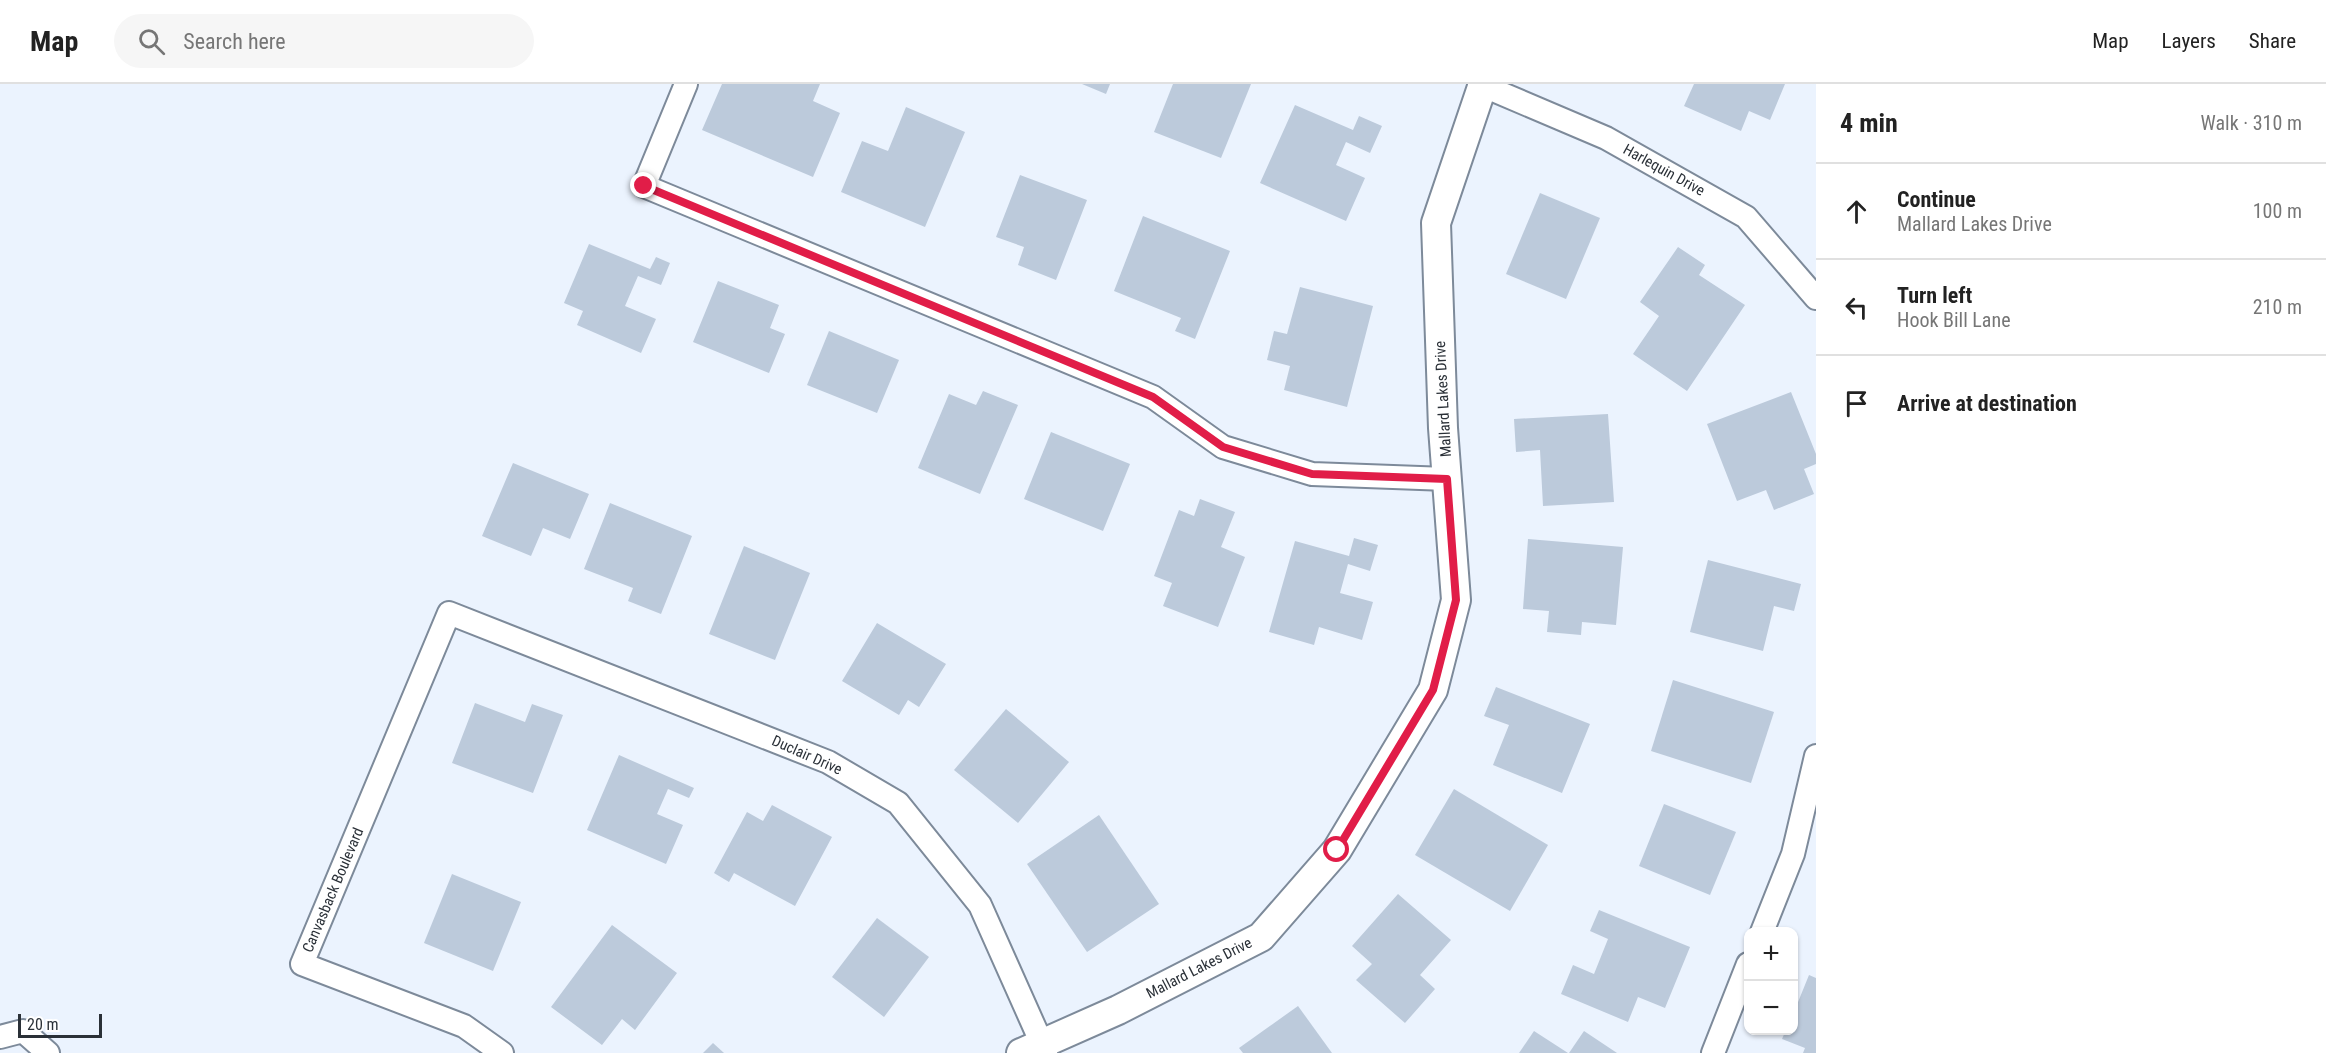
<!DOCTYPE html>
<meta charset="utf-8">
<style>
body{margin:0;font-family:"Roboto Condensed",sans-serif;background:#f6f6f6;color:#222}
.controls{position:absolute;right:18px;bottom:18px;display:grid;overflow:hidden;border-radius:12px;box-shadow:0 2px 4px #0004}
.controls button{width:54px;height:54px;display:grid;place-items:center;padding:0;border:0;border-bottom:2px solid #e0e0e0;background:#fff;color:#222;font:30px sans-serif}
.scale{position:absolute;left:18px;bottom:15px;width:84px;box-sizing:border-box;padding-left:6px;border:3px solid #2a3037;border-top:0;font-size:16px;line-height:21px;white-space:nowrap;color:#2a3037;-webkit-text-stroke:4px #fff;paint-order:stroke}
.stop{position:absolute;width:18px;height:18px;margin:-14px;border:4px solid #e11d48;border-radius:50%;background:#fff}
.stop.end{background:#e11d48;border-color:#fff;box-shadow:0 2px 6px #0008}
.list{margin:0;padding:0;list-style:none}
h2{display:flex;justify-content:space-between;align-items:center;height:78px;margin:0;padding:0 24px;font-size:26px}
h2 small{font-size:20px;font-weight:400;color:#767676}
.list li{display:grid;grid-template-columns:39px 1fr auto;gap:18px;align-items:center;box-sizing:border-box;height:96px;padding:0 24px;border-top:2px solid #e0e0e0}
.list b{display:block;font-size:22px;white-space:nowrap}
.list p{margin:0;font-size:20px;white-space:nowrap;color:#767676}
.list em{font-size:20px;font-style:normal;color:#767676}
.icon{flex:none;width:33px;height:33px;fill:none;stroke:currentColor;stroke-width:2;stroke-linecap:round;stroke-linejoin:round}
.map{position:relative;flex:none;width:1816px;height:969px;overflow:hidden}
header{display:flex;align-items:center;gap:36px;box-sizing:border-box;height:84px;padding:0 30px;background:#fff;border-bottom:2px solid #e0e0e0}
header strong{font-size:28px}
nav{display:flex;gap:33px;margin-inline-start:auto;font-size:21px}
.search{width:420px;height:54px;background:#f6f6f6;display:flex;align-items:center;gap:15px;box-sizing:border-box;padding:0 21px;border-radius:33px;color:#767676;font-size:22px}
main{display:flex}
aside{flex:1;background:#fff}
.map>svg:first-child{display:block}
.building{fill:#bccadb}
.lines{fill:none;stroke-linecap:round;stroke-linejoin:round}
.minor-casing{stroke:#7d8a9a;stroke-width:26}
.tertiary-casing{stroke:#7d8a9a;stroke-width:32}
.minor{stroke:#fff;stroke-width:22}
.tertiary{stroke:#fff;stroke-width:28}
.route{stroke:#e11d48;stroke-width:8}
.labels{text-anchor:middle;stroke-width:6;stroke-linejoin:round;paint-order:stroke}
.street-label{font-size:15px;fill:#2a3037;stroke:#fff}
</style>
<header>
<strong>Map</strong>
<div class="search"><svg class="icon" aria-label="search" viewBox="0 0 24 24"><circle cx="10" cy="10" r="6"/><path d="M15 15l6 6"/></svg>Search here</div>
<nav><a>Map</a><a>Layers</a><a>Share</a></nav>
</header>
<main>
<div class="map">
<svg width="1816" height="969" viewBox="0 0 1816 969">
<rect width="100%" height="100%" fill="#ebf3fe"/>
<g class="building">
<polygon points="722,0 820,0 813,17 840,29 813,93 702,46"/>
<polygon points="1082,0 1110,0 1106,10"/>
<polygon points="1173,0 1251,0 1221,74 1154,48"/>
<polygon points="1694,0 1785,0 1770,36 1749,27 1741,47 1684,22"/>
<polygon points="1295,21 1353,46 1359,32 1382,42 1370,69 1346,58 1336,81 1365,94 1346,137 1260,99"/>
<polygon points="906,23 965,48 925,143 841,108 862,57 888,67"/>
<polygon points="1020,91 1087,116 1056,196 1018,181 1024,163 996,153"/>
<polygon points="1540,109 1600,134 1566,215 1506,190"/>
<polygon points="1143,132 1230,167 1195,255 1175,247 1181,234 1114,207"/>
<polygon points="589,160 650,185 656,173 670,179 661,201 638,192 625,222 656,235 641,269 577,241 583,227 564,219"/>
<polygon points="1678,163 1705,181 1699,191 1745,221 1687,307 1633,270 1659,232 1640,218"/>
<polygon points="718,197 779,221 770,244 785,250 769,289 693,258"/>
<polygon points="1300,203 1373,222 1347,323 1284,306 1290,282 1267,276 1274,247 1287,250"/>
<polygon points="829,247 899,276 877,329 807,301"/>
<polygon points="983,307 1018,321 980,410 918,384 949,310 976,321"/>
<polygon points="1791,308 1816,370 1816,380 1804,385 1814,410 1774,426 1766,406 1737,417 1707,340"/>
<polygon points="1608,330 1614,418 1543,422 1540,366 1516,368 1514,335"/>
<polygon points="1051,348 1130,380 1103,447 1024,415"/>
<polygon points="513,379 589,410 570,455 543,444 531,472 482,452"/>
<polygon points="1200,415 1235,428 1221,463 1245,473 1218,543 1163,522 1172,499 1154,492 1179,426 1194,432"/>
<polygon points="610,419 692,452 661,530 628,517 633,504 584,485"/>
<polygon points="1354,454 1378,461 1370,487 1348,480 1340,509 1373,518 1362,556 1319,543 1314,561 1269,548 1295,457 1349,472"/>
<polygon points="1528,455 1623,463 1616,541 1582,538 1581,551 1547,548 1549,527 1523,525"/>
<polygon points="744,462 810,489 775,576 709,550"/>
<polygon points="1708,476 1801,500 1794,527 1774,522 1763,567 1690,548"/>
<polygon points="877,539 946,580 919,623 908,616 899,631 842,597"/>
<polygon points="1673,596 1774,628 1751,699 1651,667"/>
<polygon points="1496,603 1590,640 1562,709 1493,681 1509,641 1484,632"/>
<polygon points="475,619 525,638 532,620 563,631 533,709 452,679"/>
<polygon points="1006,625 1069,678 1018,739 954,686"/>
<polygon points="619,671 694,704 689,714 668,705 657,730 683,741 666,780 587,746"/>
<polygon points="1454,705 1548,761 1510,827 1415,771"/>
<polygon points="1664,720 1736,748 1710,811 1639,782"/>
<polygon points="772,721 832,753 795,822 734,789 729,798 714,789 747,728 763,737"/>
<polygon points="1099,731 1159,820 1087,868 1027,780"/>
<polygon points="452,790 521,818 493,887 424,859"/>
<polygon points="1398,810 1451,856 1420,891 1435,905 1405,939 1356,896 1372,880 1352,862"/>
<polygon points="1599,826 1690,863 1665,924 1638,913 1628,938 1561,910 1573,881 1594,890 1608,855 1590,847"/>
<polygon points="877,834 929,873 884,933 832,893"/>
<polygon points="612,841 677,889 635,946 622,935 602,961 551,923"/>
<polygon points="1809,891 1816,894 1816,969 1803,969 1805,964 1782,955 1786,946 1794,946 1794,928"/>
<polygon points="1298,922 1332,969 1243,969 1239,964"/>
<polygon points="1534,947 1568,969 1519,969"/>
<polygon points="1584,947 1617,969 1569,969"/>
<polygon points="713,959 724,969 703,969"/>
</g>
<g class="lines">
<g class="minor-casing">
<g id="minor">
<polyline points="686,0 644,102 1153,313 1223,363 1312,390 1447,395"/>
<polyline points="1479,0 1606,54 1746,133 1816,214"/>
<polyline points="1762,848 1793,770 1816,672"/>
<polyline points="0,953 23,947 48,969"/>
<polyline points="502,969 464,942 302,880 449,529 828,678 898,719 980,821 1046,969"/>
<polyline points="1713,969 1748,880"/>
</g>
</g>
<g class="tertiary-casing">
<polyline id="tertiary" points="1021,969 1118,926 1261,853 1337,766 1433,606 1456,516 1443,344 1436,139 1483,0"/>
</g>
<use href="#minor" class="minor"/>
<use href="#tertiary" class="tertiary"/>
</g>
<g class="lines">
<polyline class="route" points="644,102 1153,313 1223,363 1312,390 1447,395 1456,516 1433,606 1337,766"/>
</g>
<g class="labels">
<g class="street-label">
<text transform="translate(1664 86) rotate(29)" y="5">Harlequin Drive</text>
<text transform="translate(1443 315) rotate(-93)" y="5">Mallard Lakes Drive</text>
<text transform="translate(807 671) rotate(24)" y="5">Duclair Drive</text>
<text transform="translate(333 806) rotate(-67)" y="5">Canvasback Boulevard</text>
<text transform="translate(1199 884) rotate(-27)" y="5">Mallard Lakes Drive</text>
</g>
</g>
</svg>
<div class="controls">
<button>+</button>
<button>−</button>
</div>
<div class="scale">20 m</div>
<div class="stop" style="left:1337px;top:766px"></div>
<div class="stop end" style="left:644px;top:102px"></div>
</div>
<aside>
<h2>4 min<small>Walk · 310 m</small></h2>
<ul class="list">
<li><svg class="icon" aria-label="ahead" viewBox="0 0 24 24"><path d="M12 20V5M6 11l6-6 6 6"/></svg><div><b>Continue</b><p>Mallard Lakes Drive</p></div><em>100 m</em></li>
<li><svg class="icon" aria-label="left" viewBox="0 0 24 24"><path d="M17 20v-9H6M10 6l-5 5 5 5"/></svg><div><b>Turn left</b><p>Hook Bill Lane</p></div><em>210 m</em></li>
<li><svg class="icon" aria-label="arrive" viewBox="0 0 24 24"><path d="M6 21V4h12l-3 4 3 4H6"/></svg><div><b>Arrive at destination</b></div></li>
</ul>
</aside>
</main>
